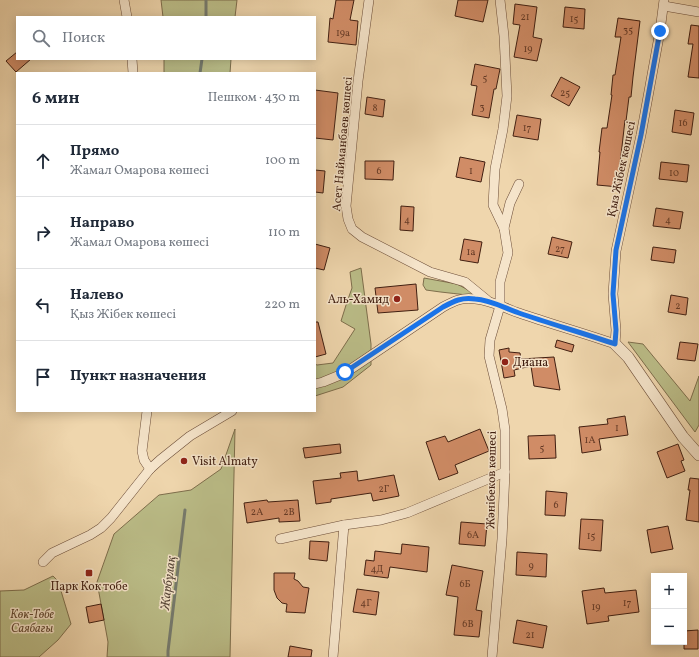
<!DOCTYPE html>
<html lang="ru">
<meta charset="utf-8">
<style>
body{margin:0;font-family:Vollkorn,serif;background:#f6f6f7;color:#1f2937}
.controls{position:absolute;right:12px;bottom:12px;display:grid;overflow:hidden;border-radius:0px;box-shadow:0 2px 10px #0003}
.controls button{width:36px;height:36px;display:grid;place-items:center;padding:0;border:0;border-bottom:1px solid #e0e1e3;background:#fff;color:#1f2937;font:20px sans-serif}
.stop{position:absolute;width:12px;height:12px;margin:-9px;border:3px solid #1a73e8;border-radius:50%;background:#fff}
.stop.end{background:#1a73e8;border-color:#fff;box-shadow:0 1px 4px #0008}
.list{margin:0;padding:0;list-style:none}
h2{display:flex;justify-content:space-between;align-items:center;height:52px;margin:0;padding:0 16px;font-size:17px}
h2 small{font-size:13px;font-weight:400;color:#747a83}
.list li{display:grid;grid-template-columns:26px 1fr auto;gap:12px;align-items:center;box-sizing:border-box;height:72px;padding:0 16px;border-top:1px solid #e0e1e3}
.list b{display:block;font-size:15px;white-space:nowrap}
.list p{margin:0;font-size:13px;white-space:nowrap;color:#747a83}
.list em{font-size:13px;font-style:normal;color:#747a83}
.icon{flex:none;width:22px;height:22px;fill:none;stroke:currentColor;stroke-width:2;stroke-linecap:round;stroke-linejoin:round}
.map{position:relative;flex:none;width:699px;height:657px;overflow:hidden}
.search{position:absolute;background:#fff;box-shadow:0 2px 10px #0003;left:16px;top:16px;width:300px;height:44px;display:flex;align-items:center;gap:10px;box-sizing:border-box;padding:0 14px;border-radius:0px;color:#747a83;font-size:15px}
.panel{position:absolute;background:#fff;box-shadow:0 2px 10px #0003;left:16px;top:72px;width:300px;height:340px;border-radius:0px}
.map>svg:first-child{display:block}
.green{fill:#bbbd88;stroke:#7e6e4c}
.lines{fill:none;stroke-linecap:round;stroke-linejoin:round}
.stream{stroke:#767b6e;stroke-width:3}
.building{fill:#d08c66;stroke:#411f11}
.minor-casing{stroke:#6c4d38;stroke-width:10}
.tertiary-casing{stroke:#6c4d38;stroke-width:12}
.minor{stroke:#f5e4ca;stroke-width:9}
.tertiary{stroke:#f5e4ca;stroke-width:11}
.route{stroke:#1a73e8;stroke-width:5}
.poi-dot{fill:#8f2418;stroke:#f5e4ca;stroke-width:1.5}
.labels{text-anchor:middle;stroke-width:3;stroke-linejoin:round;paint-order:stroke}
.number-label{font-size:10px;fill:#653a26}
.street-label{font-size:12px;fill:#411f11;stroke:#f5e4ca}
.poi-label{font-size:12px;fill:#411f11;stroke:#f5e4ca;text-anchor:start}
.park-label{font-size:12px;font-style:italic;fill:#60462f;stroke:#f5e4ca}
.water-label{font-size:13px;font-style:italic;fill:#574638;stroke:#f5e4ca}
</style>
<div class="map">
<svg width="699" height="657" viewBox="0 0 699 657">
<rect width="100%" height="100%" fill="#efd6ad"/>
<filter id="stains"><feTurbulence type="fractalNoise" baseFrequency=".005" numOctaves="4"/><feColorMatrix values="0 0 0 0 .2 0 0 0 0 .09 0 0 0 0 .02 0 0 0 .5 -.17"/></filter>
<radialGradient id="worn" r=".72"><stop offset=".6" stop-color="#630" stop-opacity="0"/><stop offset="1" stop-color="#630" stop-opacity=".3"/></radialGradient>
<g class="green">
<polygon points="161,0 237,0 235,17 163,17"/>
<polygon points="164,59 231,59 230,73 164,73"/>
<polygon points="361,268 371,344 371,365 343,387 315,396 315,364 317,365 333,363 355,329 341,321 347,302 352,288 350,272"/>
<path d="M 424,278 L 457,284 L 481,297 C 463,294 445,293 426,290 L 423,285 Z"/>
<polygon points="628,342 643,344 690,401 699,376 699,425 695,432"/>
<polygon points="235,429 230,657 107,657 108,642 97,582 114,534 159,495 191,490 221,469"/>
<polygon points="53,576 58,581 71,624 58,640 39,657 0,657 0,591 24,590"/>
</g>
<g class="lines">
<g class="stream">
<polyline points="206,17 206,0"/>
<polyline points="200,73 202,59"/>
<polyline points="168,657 168,651 185,510"/>
</g>
</g>
<g class="building">
<polygon points="336,0 354,0 350,20 358,21 356,45 328,42 330,18 333,19"/>
<polygon points="458,0 488,0 483,22 455,16"/>
<polygon points="515,4 537,7 533,37 542,39 537,61 514,57 520,25 513,24"/>
<polygon points="565,7 585,9 584,29 563,27"/>
<polygon points="618,18 640,21 633,77 631,97 629,97 626,121 625,120 620,164 621,164 619,187 597,185 600,152 599,152 602,128 607,128 612,95 611,95 613,75 615,75 621,37 615,37"/>
<polygon points="691,25 699,26 699,78 688,77 693,44 688,44"/>
<polygon points="17,52 17,59 31,59 16,72 6,61"/>
<polygon points="475,64 500,69 496,89 494,89 489,118 472,115 477,86 471,85"/>
<polygon points="561,77 580,87 569,106 551,96"/>
<polygon points="315,90 338,93 333,140 315,138"/>
<polygon points="367,97 385,100 383,117 365,114"/>
<polygon points="675,110 694,113 691,135 672,132"/>
<polygon points="517,115 541,119 538,140 513,136"/>
<polygon points="460,157 485,162 481,182 456,177"/>
<polygon points="365,161 394,161 393,180 365,179"/>
<polygon points="661,162 689,165 687,182 659,179"/>
<polygon points="315,170 325,171 323,193 315,192"/>
<polygon points="401,206 414,207 413,231 400,230"/>
<polygon points="656,208 683,212 680,229 653,226"/>
<polygon points="552,237 572,242 568,258 548,254"/>
<polygon points="464,239 482,242 478,263 460,260"/>
<polygon points="315,244 330,248 324,270 315,268"/>
<polygon points="653,247 676,250 674,263 651,260"/>
<polygon points="416,284 418,310 378,313 375,288"/>
<polygon points="671,295 688,298 686,315 668,312"/>
<polygon points="315,322 318,322 326,354 315,357"/>
<polygon points="557,340 574,345 572,352 555,347"/>
<polygon points="680,342 698,344 695,361 677,359"/>
<polygon points="509,348 509,352 520,353 521,359 554,357 560,390 534,386 531,366 514,370 515,376 504,378 499,350"/>
<polygon points="625,416 628,435 599,439 601,450 582,453 579,427 608,424 607,419"/>
<polygon points="480,429 489,451 455,465 458,473 439,480 426,442 445,436 448,442"/>
<polygon points="555,435 556,458 529,459 528,436"/>
<polygon points="340,444 341,453 305,458 303,448"/>
<polygon points="678,444 684,460 681,461 685,471 667,478 657,452"/>
<polygon points="357,471 358,481 394,475 399,496 373,501 371,493 331,499 331,502 316,504 313,481 341,478 340,473"/>
<polygon points="690,478 699,479 699,522 686,520 690,490 688,490"/>
<polygon points="546,491 567,493 565,516 545,515"/>
<polygon points="267,500 268,502 298,500 300,521 279,522 279,518 247,523 244,503"/>
<polygon points="581,519 603,520 601,551 579,549"/>
<polygon points="461,522 487,524 485,546 459,544"/>
<polygon points="668,526 673,549 651,553 647,530"/>
<polygon points="310,541 329,542 327,561 309,559"/>
<polygon points="402,544 429,547 427,572 390,567 388,578 364,575 366,560 374,561 375,551 401,554"/>
<polygon points="517,552 547,554 546,577 516,575"/>
<polygon points="452,565 483,571 476,610 482,611 479,637 454,635 458,597 446,595"/>
<polygon points="274,573 295,573 294,579 298,581 303,587 309,588 305,613 286,612 287,604 282,603 277,598 274,590"/>
<polygon points="604,588 605,593 636,590 639,612 608,616 609,621 587,624 582,591"/>
<polygon points="357,589 379,592 376,615 353,612"/>
<polygon points="101,604 104,620 89,623 86,607"/>
<polygon points="517,620 547,626 543,648 513,643"/>
<polygon points="698,630 698,649 684,649 684,631"/>
<polygon points="290,646 312,650 311,657 288,657"/>
</g>
<g class="lines">
<g class="minor-casing">
<g id="minor">
<polyline points="124,0 127,17"/>
<polyline points="369,0 358,81 346,206 348,219 352,229 362,237 430,272 465,282 487,300"/>
<polyline points="500,0 504,36 507,96 503,129 495,169 493,205 504,228"/>
<polyline points="664,6 699,12"/>
<polyline points="132,59 133,73"/>
<path d="M 315,384 L 323,382 L 345,373 L 443,307 C 454,301 462,297 475,299 C 491,300 504,308 519,313 C 551,324 583,333 615,344 L 616,330 L 613,294 L 616,251 L 641,135 L 660,31 L 664,0"/>
<polyline points="147,411 142,451 144,460 150,469"/>
<polyline points="280,539 344,525 381,520 407,513 505,472"/>
<polyline points="43,562 52,553 90,535 101,528 111,518 150,469 160,460 190,436 232,411"/>
<polyline points="333,657 344,525"/>
<polyline points="492,657 502,539 505,472 505,430 502,409 489,356 490,340 500,306 500,282 508,253 504,228 510,203 519,184"/>
</g>
</g>
<g class="tertiary-casing">
<polyline id="tertiary" points="615,344 628,357 683,437 699,455"/>
</g>
<use href="#minor" class="minor"/>
<use href="#tertiary" class="tertiary"/>
</g>
<g class="lines">
<path class="route" d="M 345,372 L 443,307 C 454,301 462,297 475,299 C 491,300 504,308 519,313 C 551,324 583,333 615,344 L 616,330 L 613,294 L 616,250 L 641,135 L 660,31"/>
</g>
<g class="poi-dot">
<circle cx="397" cy="299" r="4"/>
<circle cx="505" cy="362" r="4"/>
<circle cx="184" cy="461" r="4"/>
<rect x="85" y="569" width="8" height="8" rx="2"/>
</g>
<g class="labels">
<g class="number-label">
<text x="525" y="20">21</text>
<text x="574" y="22">15</text>
<text x="628" y="33">35</text>
<text x="343" y="36">19а</text>
<text x="528" y="52">19</text>
<text x="485" y="81">5</text>
<text x="565" y="96">25</text>
<text x="482" y="110">3</text>
<text x="375" y="111">8</text>
<text x="683" y="126">16</text>
<text x="527" y="131">17</text>
<text x="379" y="174">6</text>
<text x="471" y="174">1</text>
<text x="674" y="176">10</text>
<text x="407" y="223">4</text>
<text x="668" y="223">4</text>
<text x="560" y="252">27</text>
<text x="471" y="255">1а</text>
<text x="678" y="309">2</text>
<text x="617" y="431">1</text>
<text x="590" y="443">1А</text>
<text x="542" y="451">5</text>
<text x="384" y="492">2Г</text>
<text x="556" y="508">6</text>
<text x="257" y="515">2А</text>
<text x="289" y="515">2В</text>
<text x="473" y="538">6А</text>
<text x="591" y="539">15</text>
<text x="531" y="569">9</text>
<text x="377" y="572">4Д</text>
<text x="465" y="587">6Б</text>
<text x="366" y="606">4Г</text>
<text x="627" y="606">17</text>
<text x="596" y="610">19</text>
<text x="468" y="627">6В</text>
<text x="530" y="638">21</text>
</g>
<g class="street-label">
<text transform="translate(342 144) rotate(-85)" y="4">Асет Найманбаев көшесі</text>
<text transform="translate(621 169) rotate(-78)" y="4">Қыз Жібек көшесі</text>
<text transform="translate(491 480) rotate(-89)" y="4">Жәнібеков көшесі</text>
</g>
<g class="poi-label">
<text x="389" y="303" text-anchor="end">Аль-Хамид</text>
<text x="513" y="366">Диана</text>
<text x="192" y="465">Visit Almaty</text>
<text x="89" y="590" text-anchor="middle">Парк Кок тобе</text>
</g>
<g class="park-label">
<text x="32" y="618">Көк-Төбе<tspan x="32" dy="14">Саябағы</tspan></text>
</g>
<g class="water-label">
<text transform="translate(167 583) rotate(-83)" y="5">Жарбұлақ</text>
</g>
</g>
<rect width="100%" height="100%" filter="url(#stains)"/>
<rect width="100%" height="100%" fill="url(#worn)"/>
</svg>
<div class="controls">
<button>+</button>
<button>−</button>
</div>
<div class="stop" style="left:345px;top:372px"></div>
<div class="stop end" style="left:660px;top:31px"></div>
<div class="search"><svg class="icon" aria-label="search" viewBox="0 0 24 24"><circle cx="10" cy="10" r="6"/><path d="M15 15l6 6"/></svg>Поиск</div>
<section class="panel">
<h2>6 мин<small>Пешком · 430 m</small></h2>
<ul class="list">
<li><svg class="icon" aria-label="ahead" viewBox="0 0 24 24"><path d="M12 20V5M6 11l6-6 6 6"/></svg><div><b>Прямо</b><p>Жамал Омарова көшесі</p></div><em>100 m</em></li>
<li><svg class="icon" aria-label="right" viewBox="0 0 24 24"><path d="M7 20v-9h11M14 6l5 5-5 5"/></svg><div><b>Направо</b><p>Жамал Омарова көшесі</p></div><em>110 m</em></li>
<li><svg class="icon" aria-label="left" viewBox="0 0 24 24"><path d="M17 20v-9H6M10 6l-5 5 5 5"/></svg><div><b>Налево</b><p>Қыз Жібек көшесі</p></div><em>220 m</em></li>
<li><svg class="icon" aria-label="arrive" viewBox="0 0 24 24"><path d="M6 21V4h12l-3 4 3 4H6"/></svg><div><b>Пункт назначения</b></div></li>
</ul>
</section>
</div>
